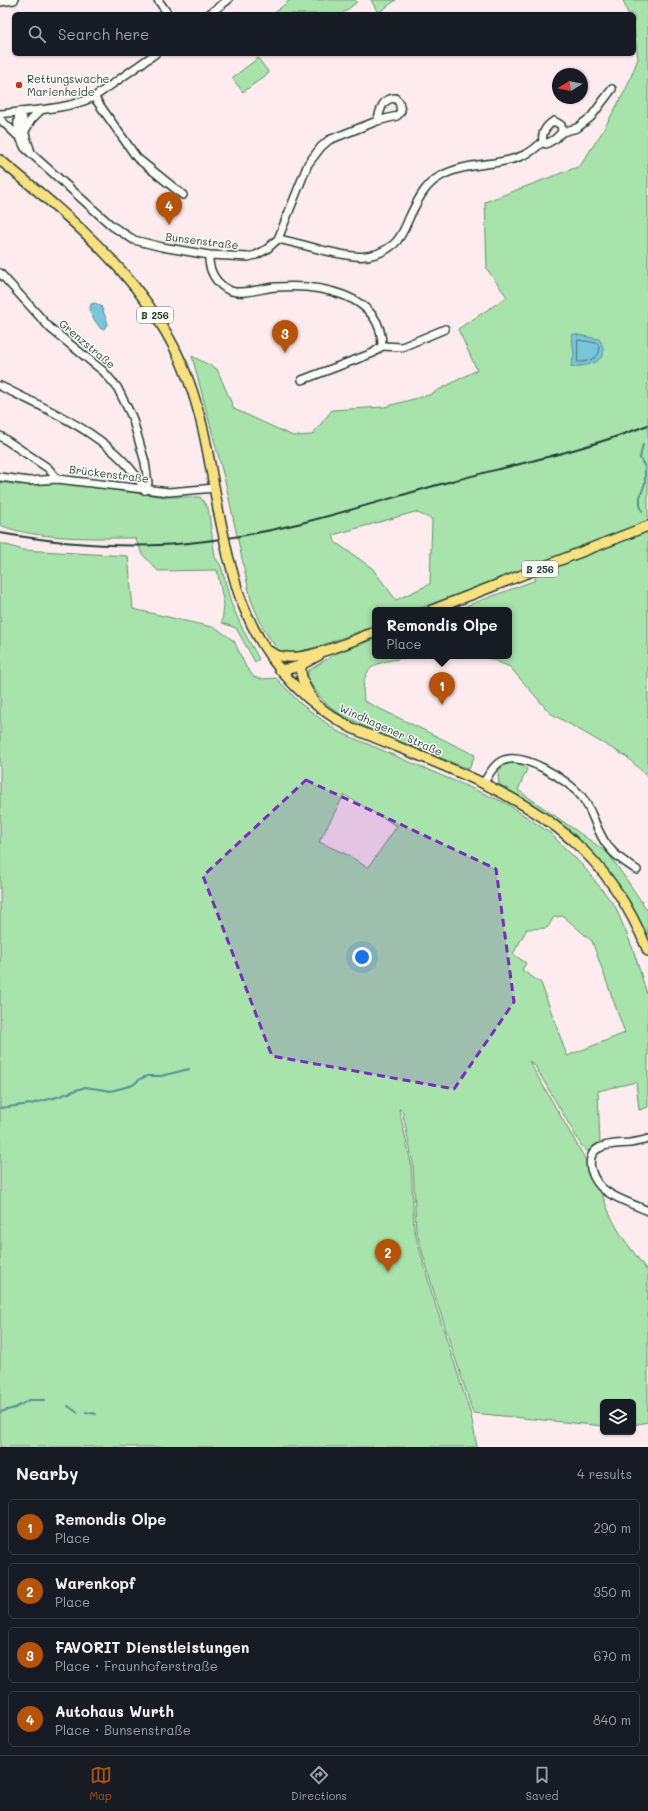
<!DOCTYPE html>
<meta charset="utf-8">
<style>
body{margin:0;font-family:Mali,sans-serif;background:#242831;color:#f1f3f6}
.controls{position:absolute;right:12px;bottom:12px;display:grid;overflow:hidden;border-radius:6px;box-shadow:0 1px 3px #0004}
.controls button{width:36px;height:36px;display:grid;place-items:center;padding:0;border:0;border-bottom:1px solid #363941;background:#171b24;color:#f1f3f6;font:20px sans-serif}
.compass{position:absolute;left:552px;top:68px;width:36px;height:36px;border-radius:50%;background:#171b24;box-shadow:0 1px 3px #0004;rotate:260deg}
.you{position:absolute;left:362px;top:957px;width:14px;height:14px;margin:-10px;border:3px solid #fff;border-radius:50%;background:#1a73e8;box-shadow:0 0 0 6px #1a73e833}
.badge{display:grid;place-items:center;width:26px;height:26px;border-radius:50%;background:#b45309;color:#fff;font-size:13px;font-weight:700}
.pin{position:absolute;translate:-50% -33px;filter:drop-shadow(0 1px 2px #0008)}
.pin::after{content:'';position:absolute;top:21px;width:14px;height:12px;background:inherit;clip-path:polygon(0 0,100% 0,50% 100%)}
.popup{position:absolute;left:372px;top:607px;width:140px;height:52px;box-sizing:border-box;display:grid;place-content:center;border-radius:6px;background:#171b24;filter:drop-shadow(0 1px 3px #0005);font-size:13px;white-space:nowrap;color:#9ea1a6}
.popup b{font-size:15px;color:#f1f3f6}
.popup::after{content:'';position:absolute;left:50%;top:100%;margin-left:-8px;border:8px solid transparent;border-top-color:#171b24}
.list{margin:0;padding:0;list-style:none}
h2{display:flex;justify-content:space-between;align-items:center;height:52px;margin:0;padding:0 16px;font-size:17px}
h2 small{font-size:13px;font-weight:400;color:#9ea1a6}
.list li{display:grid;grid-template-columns:26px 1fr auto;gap:12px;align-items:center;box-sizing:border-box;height:56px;margin:0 8px 8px;padding:0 8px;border:1px solid #363941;border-radius:6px}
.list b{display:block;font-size:15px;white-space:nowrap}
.list p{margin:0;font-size:13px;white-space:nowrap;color:#9ea1a6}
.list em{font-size:13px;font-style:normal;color:#9ea1a6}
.icon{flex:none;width:22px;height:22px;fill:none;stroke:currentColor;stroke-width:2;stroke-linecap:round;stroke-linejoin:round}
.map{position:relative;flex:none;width:648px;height:1447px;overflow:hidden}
.search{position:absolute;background:#171b24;box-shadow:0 1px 3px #0004;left:12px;right:12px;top:12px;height:44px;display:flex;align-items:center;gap:10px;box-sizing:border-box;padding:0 14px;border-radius:6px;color:#9ea1a6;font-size:15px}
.sheet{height:308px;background:#171b24}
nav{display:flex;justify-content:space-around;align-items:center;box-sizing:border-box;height:56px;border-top:1px solid #363941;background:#171b24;font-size:11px;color:#9ea1a6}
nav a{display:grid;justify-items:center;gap:2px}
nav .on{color:#b45309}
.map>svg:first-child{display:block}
.green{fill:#a7e3aa;stroke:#63906f;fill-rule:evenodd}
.water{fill:#7ac5da;stroke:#568f98}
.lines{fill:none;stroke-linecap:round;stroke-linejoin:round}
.shore{stroke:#437376;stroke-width:1}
.stream{stroke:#568f98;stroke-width:2}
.minor-casing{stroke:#1f3d34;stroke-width:10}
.major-casing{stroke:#1f3d34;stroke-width:12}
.minor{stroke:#fdfcf7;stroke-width:7}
.major{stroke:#f9e181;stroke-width:9}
.rail{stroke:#1f3d34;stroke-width:2}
.major-bridge-casing{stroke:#1f3d34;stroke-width:12;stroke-linecap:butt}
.major-bridge{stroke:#f9e181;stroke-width:9}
.marked{fill:#7b2cbf;fill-opacity:0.2;stroke:#7b2cbf;stroke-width:3;stroke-dasharray:8 5;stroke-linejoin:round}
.poi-dot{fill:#c8321e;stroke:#fdfcf7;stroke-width:1.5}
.labels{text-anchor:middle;stroke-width:3;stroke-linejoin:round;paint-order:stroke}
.shield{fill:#fdfcf7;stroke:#62766e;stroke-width:1}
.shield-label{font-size:10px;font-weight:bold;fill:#1f3d34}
.poi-label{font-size:11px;fill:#1f3d34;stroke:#fdfcf7;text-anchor:start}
.street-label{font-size:11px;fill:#1f3d34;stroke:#fdfcf7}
</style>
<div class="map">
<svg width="648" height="1447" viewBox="0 0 648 1447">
<rect width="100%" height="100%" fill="#fdebed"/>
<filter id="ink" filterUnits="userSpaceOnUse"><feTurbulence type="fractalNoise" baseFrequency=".025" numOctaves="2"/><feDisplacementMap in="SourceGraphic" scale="8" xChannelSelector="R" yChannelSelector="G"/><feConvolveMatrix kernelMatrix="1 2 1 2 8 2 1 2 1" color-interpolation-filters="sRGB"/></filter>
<g filter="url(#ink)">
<g class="green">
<polygon points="290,0 355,0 357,2 342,14 273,14"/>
<polygon points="371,0 396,0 378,13"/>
<path d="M 623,0 L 648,0 L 648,777 L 627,757 L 550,713 L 510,667 L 484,656 L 509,656 L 509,610 L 455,610 L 536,580 L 528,568 L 415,610 L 375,610 L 375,625 C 354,633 299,657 280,653 L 264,630 L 251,600 L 226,485 L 192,356 L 217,369 L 234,409 L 293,436 L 312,435 L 332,410 L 384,407 L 429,395 L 477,370 L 458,329 L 507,297 L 487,269 L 485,202 L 580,166 L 601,134 L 626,89 L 638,59 L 634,28 L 634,14 L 628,14 ZM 415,512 L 432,519 L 430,584 L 396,600 L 372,568 L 335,542 L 333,535 Z"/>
<polygon points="258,58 269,73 243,92 232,78"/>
<path d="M 0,482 L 19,485 L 56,482 L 165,497 L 200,497 L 208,508 L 215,557 L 221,566 L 231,603 L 243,630 L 259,659 L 255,662 L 236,628 L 222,623 L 224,605 L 217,570 L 158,571 L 143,555 L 135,538 C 96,538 35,540 0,525 Z"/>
<path d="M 0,543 L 23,550 L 128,556 L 133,609 L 216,628 L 234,641 L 246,667 L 254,677 L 261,679 L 276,678 L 301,704 L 337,731 L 506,803 L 550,833 L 583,866 L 615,906 L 633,949 L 648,997 L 648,1107 L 639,1110 L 636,1082 L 598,1091 L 600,1146 L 587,1151 L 583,1148 L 535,1066 L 529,1061 L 583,1155 L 600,1189 L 610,1215 L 621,1235 L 648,1272 L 648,1422 L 633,1425 L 633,1402 L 603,1402 L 603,1426 L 473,1413 L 435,1296 L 416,1230 L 413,1163 L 402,1110 L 399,1109 L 411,1163 L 414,1229 L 433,1297 L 471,1415 L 477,1447 L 0,1447 ZM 344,795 L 397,826 L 368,868 L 348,855 L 319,842 ZM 563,916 L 592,941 L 625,1033 L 567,1056 L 541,983 L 522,970 L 526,963 L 513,954 L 527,929 L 547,928 L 554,917 Z"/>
<path d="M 375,639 L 375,656 L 413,656 C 381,663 359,660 364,701 L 475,755 L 469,769 L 377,733 L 340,714 L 324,702 L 308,680 L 308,671 L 335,654 Z"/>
<path d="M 515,762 L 527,769 L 518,790 L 608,853 L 648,911 L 648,943 C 640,927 634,908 624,894 C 591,847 547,813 499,784 L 498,772 L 504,765 Z"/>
</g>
<g class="water">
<path d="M 95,303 L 101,306 L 108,323 L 104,329 L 101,329 C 95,320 87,314 91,304 Z"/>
<path d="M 573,334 L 599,339 C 614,362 587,366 571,367 L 574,355 L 572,336 Z"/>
</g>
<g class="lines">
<path class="shore" d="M 578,340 L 597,343 C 606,356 588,363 578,362 Z"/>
<g class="stream">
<polyline points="642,511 640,505 640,497 645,483 645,467 640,458 643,444"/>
<polyline points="0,1108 31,1104 57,1097 85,1087 111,1091 133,1085 140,1079 147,1076 161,1076 189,1069"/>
<polyline points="68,1406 78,1413"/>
<polyline points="0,1412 15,1408 29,1400 45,1400"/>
<polyline points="86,1412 96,1414"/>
</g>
<g class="minor-casing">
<g id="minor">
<polyline points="158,0 168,14"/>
<polyline points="0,2 14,0"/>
<polyline points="209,14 228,0"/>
<polyline points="94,97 137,158 183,195"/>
<path d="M 20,112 C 15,124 19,137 25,148 L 112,226 L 134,240 L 162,247 L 209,255 L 248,257 L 256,255 L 267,249 L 278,239 L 308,164 L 321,147 L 329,140 L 377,121 L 397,116 L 401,111 L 399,102 L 395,98 C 381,99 381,110 377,121"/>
<polyline points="20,112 23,119 24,131 31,152"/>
<path d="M 0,114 C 32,110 65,110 94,97 L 155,54"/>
<polyline points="0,119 20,138"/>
<path d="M 554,121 L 561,125 L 562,132 L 555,139 L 546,144 L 543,141 C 541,133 547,125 554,121 Z"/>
<polyline points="25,131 31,120 41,110"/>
<polyline points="562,132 577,128 591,117 612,89"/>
<path d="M 278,239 C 293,242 307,246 322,250 C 347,256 372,263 394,244 C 402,237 406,225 410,216 C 418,200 425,184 441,176 C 468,161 502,167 528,153 C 534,150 538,145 543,142"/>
<path d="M 209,255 C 208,270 216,285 231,291 C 245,295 262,288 276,287 C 317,284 382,293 382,346 L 373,353 L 302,380"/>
<polyline points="0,273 50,328 103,371 117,387 132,417 145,462 148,483 145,490"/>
<polyline points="382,346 402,347 445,329"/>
<path d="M 0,386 C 51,411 117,438 145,490"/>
<polyline points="0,436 48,468 57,479"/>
<polyline points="0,477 29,481 57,479 169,492 215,488"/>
<path d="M 483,784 C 488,776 492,767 500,762 C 521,749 568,780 582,797 C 593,811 596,831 607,845 C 615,856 626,863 637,870"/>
<path d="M 648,1139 C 642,1141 636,1142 630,1143 C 619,1144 609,1143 599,1148 C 582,1157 593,1183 606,1191 C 618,1200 634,1204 648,1211"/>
</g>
</g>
<g class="major-casing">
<g id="major">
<path d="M 0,160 C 74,220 154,286 188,379 C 204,421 210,465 218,509"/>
<path d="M 228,556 C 232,569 235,583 240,597 C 261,655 297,699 352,728 C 424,759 513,787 572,840 C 607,870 631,909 648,951"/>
<polyline points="432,610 648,526"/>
<path d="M 269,651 C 292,670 350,641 375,632"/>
<path d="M 301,665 C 300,680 306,689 314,701"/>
<path d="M 279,669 C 294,671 307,662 319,655"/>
</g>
</g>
<use href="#minor" class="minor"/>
<use href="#major" class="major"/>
<path class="rail" d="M 0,533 C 68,545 137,550 206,541 C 290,531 371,503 452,481 C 517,464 585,450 648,425"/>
<g class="major-bridge-casing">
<polyline id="major-bridge" points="218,509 228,556"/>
</g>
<use href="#major-bridge" class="major-bridge"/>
</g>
</g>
<path class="marked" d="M 306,780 L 496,869 L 514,1002 L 454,1089 L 272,1056 L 203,876 Z"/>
<circle class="poi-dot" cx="19" cy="85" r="4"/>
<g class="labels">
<g class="shield">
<rect x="137" y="307" width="36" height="16" rx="3"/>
<rect x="522" y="561" width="36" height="16" rx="3"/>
</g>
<g class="shield-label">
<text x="155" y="319">B 256</text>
<text x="540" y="573">B 256</text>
</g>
<g class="poi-label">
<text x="27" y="83">Rettungswache<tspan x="27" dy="13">Marienheide</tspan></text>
</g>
<g class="street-label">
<text transform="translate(202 241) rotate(7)" y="4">Bunsenstraße</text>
<text transform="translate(87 344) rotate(40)" y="4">Grenzstraße</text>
<text transform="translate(109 474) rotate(7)" y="4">Brückenstraße</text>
<text transform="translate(391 730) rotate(24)" y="4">Windhagener Straße</text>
</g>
</g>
</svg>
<div class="controls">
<button><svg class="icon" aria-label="layers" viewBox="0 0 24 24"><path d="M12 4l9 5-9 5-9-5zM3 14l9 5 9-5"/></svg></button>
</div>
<svg class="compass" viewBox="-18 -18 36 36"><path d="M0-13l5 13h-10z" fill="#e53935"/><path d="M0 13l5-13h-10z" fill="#9ea1a6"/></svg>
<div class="you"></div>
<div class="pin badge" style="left:442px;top:705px">1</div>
<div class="popup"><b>Remondis Olpe</b>Place</div>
<div class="pin badge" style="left:388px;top:1272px">2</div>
<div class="pin badge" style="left:285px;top:353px">3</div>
<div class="pin badge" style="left:169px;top:225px">4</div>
<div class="search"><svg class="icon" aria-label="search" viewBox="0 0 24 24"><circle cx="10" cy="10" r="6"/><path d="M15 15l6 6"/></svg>Search here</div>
</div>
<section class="sheet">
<h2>Nearby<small>4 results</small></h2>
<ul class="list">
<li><span class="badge">1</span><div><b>Remondis Olpe</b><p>Place</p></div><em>290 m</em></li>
<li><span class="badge">2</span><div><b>Warenkopf</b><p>Place</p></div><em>350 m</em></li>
<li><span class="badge">3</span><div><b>FAVORIT Dienstleistungen</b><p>Place · Fraunhoferstraße</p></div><em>670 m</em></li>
<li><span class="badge">4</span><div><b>Autohaus Wurth</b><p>Place · Bunsenstraße</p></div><em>840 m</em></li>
</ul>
</section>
<nav>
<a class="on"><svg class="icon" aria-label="map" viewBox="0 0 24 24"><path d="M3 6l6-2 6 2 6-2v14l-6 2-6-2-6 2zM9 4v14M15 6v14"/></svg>Map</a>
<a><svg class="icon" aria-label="directions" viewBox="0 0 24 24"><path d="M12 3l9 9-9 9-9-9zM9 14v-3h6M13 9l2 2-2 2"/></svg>Directions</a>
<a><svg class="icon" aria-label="saved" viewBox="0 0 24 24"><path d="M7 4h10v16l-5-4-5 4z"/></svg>Saved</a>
</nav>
